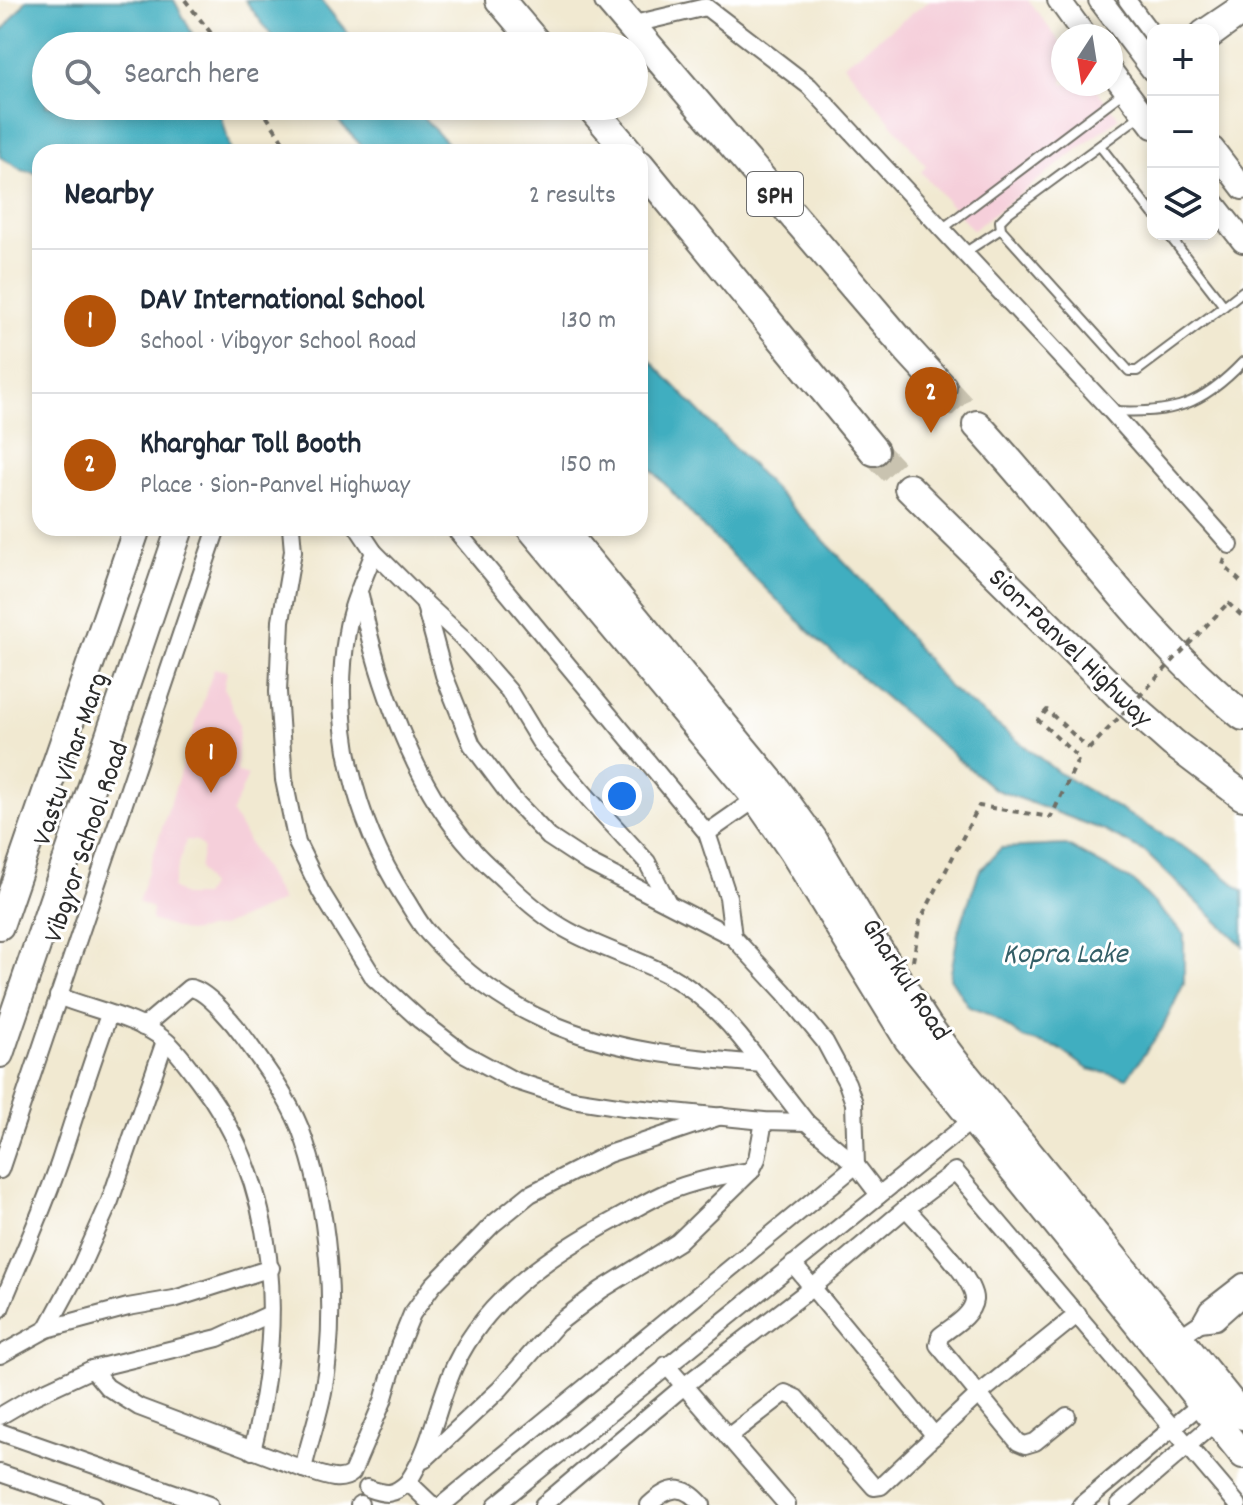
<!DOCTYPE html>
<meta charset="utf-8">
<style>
body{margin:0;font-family:Dekko,sans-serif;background:#f2f2f3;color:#1f2937}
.controls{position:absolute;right:24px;top:24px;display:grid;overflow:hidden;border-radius:16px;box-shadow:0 4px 12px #0003}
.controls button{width:72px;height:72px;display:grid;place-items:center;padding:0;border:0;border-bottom:2px solid #e0e1e3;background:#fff;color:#1f2937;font:40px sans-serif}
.compass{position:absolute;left:1051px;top:24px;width:72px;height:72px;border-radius:50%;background:#fff;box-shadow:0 4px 12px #0003;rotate:192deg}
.you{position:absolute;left:622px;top:796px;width:28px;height:28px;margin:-20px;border:6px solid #fff;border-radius:50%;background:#1a73e8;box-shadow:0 0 0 12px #1a73e833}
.badge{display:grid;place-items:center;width:52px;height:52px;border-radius:50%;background:#b45309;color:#fff;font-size:26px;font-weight:700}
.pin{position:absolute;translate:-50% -66px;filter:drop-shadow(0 2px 4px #0008)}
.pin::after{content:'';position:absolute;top:42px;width:28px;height:24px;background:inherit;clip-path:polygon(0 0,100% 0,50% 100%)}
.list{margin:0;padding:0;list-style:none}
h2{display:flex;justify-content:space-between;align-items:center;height:104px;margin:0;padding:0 32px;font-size:34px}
h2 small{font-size:26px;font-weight:400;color:#747a83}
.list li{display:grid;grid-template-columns:52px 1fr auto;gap:24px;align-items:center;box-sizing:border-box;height:144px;padding:0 32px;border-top:2px solid #e0e1e3}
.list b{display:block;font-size:30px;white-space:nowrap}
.list p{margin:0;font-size:26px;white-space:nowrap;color:#747a83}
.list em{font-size:26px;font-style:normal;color:#747a83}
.icon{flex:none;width:44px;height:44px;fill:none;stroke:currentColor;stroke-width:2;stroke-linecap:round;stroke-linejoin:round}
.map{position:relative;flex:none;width:1243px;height:1505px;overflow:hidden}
.search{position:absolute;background:#fff;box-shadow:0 4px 12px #0003;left:32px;top:32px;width:616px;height:88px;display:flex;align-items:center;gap:20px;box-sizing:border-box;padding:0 28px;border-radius:44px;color:#747a83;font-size:30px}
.panel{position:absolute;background:#fff;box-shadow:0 4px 12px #0003;left:32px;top:144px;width:616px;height:392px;border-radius:24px}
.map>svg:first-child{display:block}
.built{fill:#f5cfda;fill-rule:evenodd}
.water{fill:#41aec0;stroke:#366c76;stroke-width:2}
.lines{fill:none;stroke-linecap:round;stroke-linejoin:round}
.highway-tunnel{stroke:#c9c3b0;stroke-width:28;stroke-dasharray:28 14;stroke-linecap:butt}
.lane-casing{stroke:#706e65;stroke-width:12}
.street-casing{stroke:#706e65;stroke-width:20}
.secondary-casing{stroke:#706e65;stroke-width:26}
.primary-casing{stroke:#706e65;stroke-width:30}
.highway-casing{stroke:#706e65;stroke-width:32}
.path{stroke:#706e65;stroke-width:4;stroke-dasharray:6 6;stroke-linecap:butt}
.lane{stroke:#fff;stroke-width:8}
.street{stroke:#fff;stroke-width:16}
.secondary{stroke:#fff;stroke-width:22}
.primary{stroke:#fff;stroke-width:26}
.highway{stroke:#fff;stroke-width:28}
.path-bridge{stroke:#706e65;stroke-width:4;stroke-dasharray:6 6;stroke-linecap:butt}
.labels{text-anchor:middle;stroke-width:6;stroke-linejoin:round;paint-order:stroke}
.shield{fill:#fff;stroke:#6b6b6b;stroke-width:2}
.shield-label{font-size:26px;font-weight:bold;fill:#2b2b2b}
.street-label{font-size:28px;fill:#2b2b2b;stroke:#fff}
.water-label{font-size:30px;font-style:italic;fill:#345f67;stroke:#fff}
</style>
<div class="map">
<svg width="1243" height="1505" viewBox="0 0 1243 1505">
<rect width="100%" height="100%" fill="#fff"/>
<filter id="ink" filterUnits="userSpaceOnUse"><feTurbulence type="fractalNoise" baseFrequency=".0125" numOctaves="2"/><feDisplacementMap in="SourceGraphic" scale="16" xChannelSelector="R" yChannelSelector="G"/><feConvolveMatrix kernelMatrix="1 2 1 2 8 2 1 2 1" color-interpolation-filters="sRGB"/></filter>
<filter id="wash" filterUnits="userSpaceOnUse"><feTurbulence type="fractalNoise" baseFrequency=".006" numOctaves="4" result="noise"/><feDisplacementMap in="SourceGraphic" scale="32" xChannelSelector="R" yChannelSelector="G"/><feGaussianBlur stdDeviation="1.8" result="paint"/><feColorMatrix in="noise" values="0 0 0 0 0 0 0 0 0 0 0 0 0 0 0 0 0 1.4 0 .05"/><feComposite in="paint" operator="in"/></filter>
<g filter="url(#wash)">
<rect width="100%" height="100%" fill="#f1e9d1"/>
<g class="built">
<polygon points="930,0 1028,0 1063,46 1063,84 1092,84 1119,118 973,230 921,172 926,166 844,64"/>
<path d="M 214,668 L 227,671 L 224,687 L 239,724 L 237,772 L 248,775 L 232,813 L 282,901 L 221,927 L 187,932 L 151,920 L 152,908 L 138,902 ZM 186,840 L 197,841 L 203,848 L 199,868 L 209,886 L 203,896 L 185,896 L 172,888 Z"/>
</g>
<g class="water">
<polygon points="27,0 174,0 199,46 46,46 46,106 219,106 231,152 40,152 40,174 22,170 0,157 0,34"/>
<polygon points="245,0 321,0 358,46 279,46"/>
<polygon points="325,106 413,106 455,152 367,152"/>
<polygon points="640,350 864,582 949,687 1059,773 1205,860 1243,891 1243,946 1145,852 1103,830 994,789 822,644 704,528 640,456"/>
<polygon points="1066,845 1134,882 1184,934 1184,983 1162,1029 1127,1078 1088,1069 1058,1048 1023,1038 990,1015 969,1007 950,978 958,933 979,872 1001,848"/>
</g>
</g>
<g filter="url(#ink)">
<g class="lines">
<g class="highway-tunnel">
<polyline points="942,387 977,425"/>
<polyline points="874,451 909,488"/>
</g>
<g class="lane-casing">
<g id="lane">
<polyline points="1141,115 1008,213 1000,221 1001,229 1129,371 1137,371 1224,306 1168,234"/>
<polyline points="1100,146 1153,214"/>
<polyline points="942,229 1125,91"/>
<polyline points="964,253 1001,229"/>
<polyline points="1224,306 1243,291"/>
<path d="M 1112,411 C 1173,414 1201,406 1243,362"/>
</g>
</g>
<g class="street-casing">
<g id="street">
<polyline points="1127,0 1153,35"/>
<polyline points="630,25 706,7 809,86 1111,411 1230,545"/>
<polyline points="1200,30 1243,1"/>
<polyline points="1213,39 1243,17"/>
<polyline points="291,528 293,551 281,621 278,692 284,780 297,843 321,892 374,978 420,1020 463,1053 513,1080 572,1099 624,1107 764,1121 806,1122 856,1165 879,1195"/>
<polyline points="358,528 374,552 424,602 444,675 472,745 511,797 549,837 587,862 733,937 784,992 825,1042 847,1083 854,1103 856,1165"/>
<polyline points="454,528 707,833 728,897 733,937"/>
<path d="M 374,552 C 365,577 351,605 347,632 C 331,724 354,819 404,897 C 412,909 418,922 428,933 C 461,970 503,1002 548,1022 C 615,1052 689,1058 761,1064 L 806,1122"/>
<path d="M 360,595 C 377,679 413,785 472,849 C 481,860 492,869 503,879 C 523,899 544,918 569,931 C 602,949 638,959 670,976 C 709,998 735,1029 761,1064"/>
<polyline points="425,603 462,637 509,691 540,742 590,800 647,862 667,901"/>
<polyline points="707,833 760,796"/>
<path d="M 58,996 C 92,1010 137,1017 166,1041 C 178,1051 188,1066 197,1078 C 281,1185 284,1324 252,1451"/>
<path d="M 143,1027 L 189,988 C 206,988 236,1026 246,1040 C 266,1068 287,1096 300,1128 C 329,1204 338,1313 323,1392 C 318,1418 309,1443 303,1469 C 318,1473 339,1485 352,1473 L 383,1401 L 399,1346 L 412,1314 L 433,1285 L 493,1224 L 530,1194 L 608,1154 L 721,1116"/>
<polyline points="0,1170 217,528"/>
<path d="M 906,1208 C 920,1225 976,1279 974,1300 C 972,1316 951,1327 940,1336 L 938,1345 L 1018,1442 L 1025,1445 L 1035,1442 L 1067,1416"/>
<polyline points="793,1264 935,1436"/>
<path d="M 0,1309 C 20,1260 43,1211 60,1161 C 76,1112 91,1063 109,1015"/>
<polyline points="1200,1323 1216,1321 1243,1297"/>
<polyline points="47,1329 81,1266 110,1201 165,1041"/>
<polyline points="1172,1342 1200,1323 1208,1309 1243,1282"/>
<polyline points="0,1355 47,1329 128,1307 174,1299 271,1268"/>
<polyline points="666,1365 787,1505"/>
<polyline points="92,1369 218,1338 270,1314"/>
<polyline points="0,1416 34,1396 92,1369 107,1387 139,1407 303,1469"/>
<polyline points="0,1432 209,1505"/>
<polyline points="728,1437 785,1393 796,1398 874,1487 881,1486 979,1394 1078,1314"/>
<polyline points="424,1460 500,1389 557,1324 601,1290 678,1242 751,1171"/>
<polyline points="0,1473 94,1505"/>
<path d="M 367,1488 C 386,1495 393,1496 408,1482"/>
<polyline points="359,1505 360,1504"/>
<path d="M 432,1505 L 408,1482 C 433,1445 437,1402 456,1363 C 488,1296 555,1252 618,1218 C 634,1209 651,1199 667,1192 C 693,1181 723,1175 751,1171 L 757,1159 L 764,1121"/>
<polyline points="442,1505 856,1165"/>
<polyline points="496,1505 977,1116"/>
<polyline points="543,1505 684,1386 813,1287 906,1208 955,1171 1238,1505"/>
<path d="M 649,1505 C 669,1486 683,1483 702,1505"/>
<polyline points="1081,1505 1208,1398"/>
<polyline points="1119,1505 1221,1417"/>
</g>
</g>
<g class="secondary-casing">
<g id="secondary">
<polyline points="1059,0 1085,36"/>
<polyline points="1100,0 1153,70"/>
<polyline points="1111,71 1153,127"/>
<polyline points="1213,149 1243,188"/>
<polyline points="1213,203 1243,241"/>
</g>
</g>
<g class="primary-casing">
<g id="primary">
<polyline points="530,528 756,799 792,851 907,1039 1243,1455"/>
<polyline points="562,528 775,786 813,838 877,946 928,1025 955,1061 1243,1416"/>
<polyline points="0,926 137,528"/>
<polyline points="0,1054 180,528"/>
</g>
</g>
<g class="highway-casing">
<g id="highway">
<polyline points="500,0 539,46"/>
<polyline points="609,0 908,350 942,387"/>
<polyline points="590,106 629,152"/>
<polyline points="640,165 874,451"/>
<path d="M 977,425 C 1068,523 1138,630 1243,716"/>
<polyline points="909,488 1118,694 1173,743 1243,796"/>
</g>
</g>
<g class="path">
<polyline points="185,0 221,46"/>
<polyline points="260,106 284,143 287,152"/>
<polyline points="1225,559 1223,565 1243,584"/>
<polyline points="1228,603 1243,617"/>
<polyline points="913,961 920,921 979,806 1051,817 1079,758 1038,720 1047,710 1089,749"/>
</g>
<use href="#lane" class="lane"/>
<use href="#street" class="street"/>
<use href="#secondary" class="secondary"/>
<use href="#primary" class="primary"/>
<use href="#highway" class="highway"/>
<polyline class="path-bridge" points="1089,749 1228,603"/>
</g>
</g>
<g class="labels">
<rect class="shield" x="747" y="172" width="56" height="44" rx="6"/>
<g class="shield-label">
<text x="775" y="203">SPH</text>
</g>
<g class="street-label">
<text transform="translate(1072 646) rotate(44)" y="10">Sion-Panvel Highway</text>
<text transform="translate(68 758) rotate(-71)" y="10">Vastu Vihar Marg</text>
<text transform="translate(84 841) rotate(-71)" y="10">Vibgyor School Road</text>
<text transform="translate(908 978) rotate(57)" y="10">Gharkul Road</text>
</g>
<g class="water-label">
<text x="1065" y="962">Kopra Lake</text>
</g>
</g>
</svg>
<div class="controls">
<button>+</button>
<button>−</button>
<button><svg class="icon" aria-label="layers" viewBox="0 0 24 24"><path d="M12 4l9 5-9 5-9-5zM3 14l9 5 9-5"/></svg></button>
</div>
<svg class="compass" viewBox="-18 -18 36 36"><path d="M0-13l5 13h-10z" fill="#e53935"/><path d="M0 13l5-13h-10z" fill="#747a83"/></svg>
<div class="you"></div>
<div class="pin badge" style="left:211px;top:793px">1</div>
<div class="pin badge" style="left:931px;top:433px">2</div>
<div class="search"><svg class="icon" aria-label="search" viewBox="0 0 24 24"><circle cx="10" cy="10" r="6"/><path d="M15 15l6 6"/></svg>Search here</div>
<section class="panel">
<h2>Nearby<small>2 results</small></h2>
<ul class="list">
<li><span class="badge">1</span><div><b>DAV International School</b><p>School · Vibgyor School Road</p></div><em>130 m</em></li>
<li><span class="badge">2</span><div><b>Kharghar Toll Booth</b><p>Place · Sion-Panvel Highway</p></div><em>150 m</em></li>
</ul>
</section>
</div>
